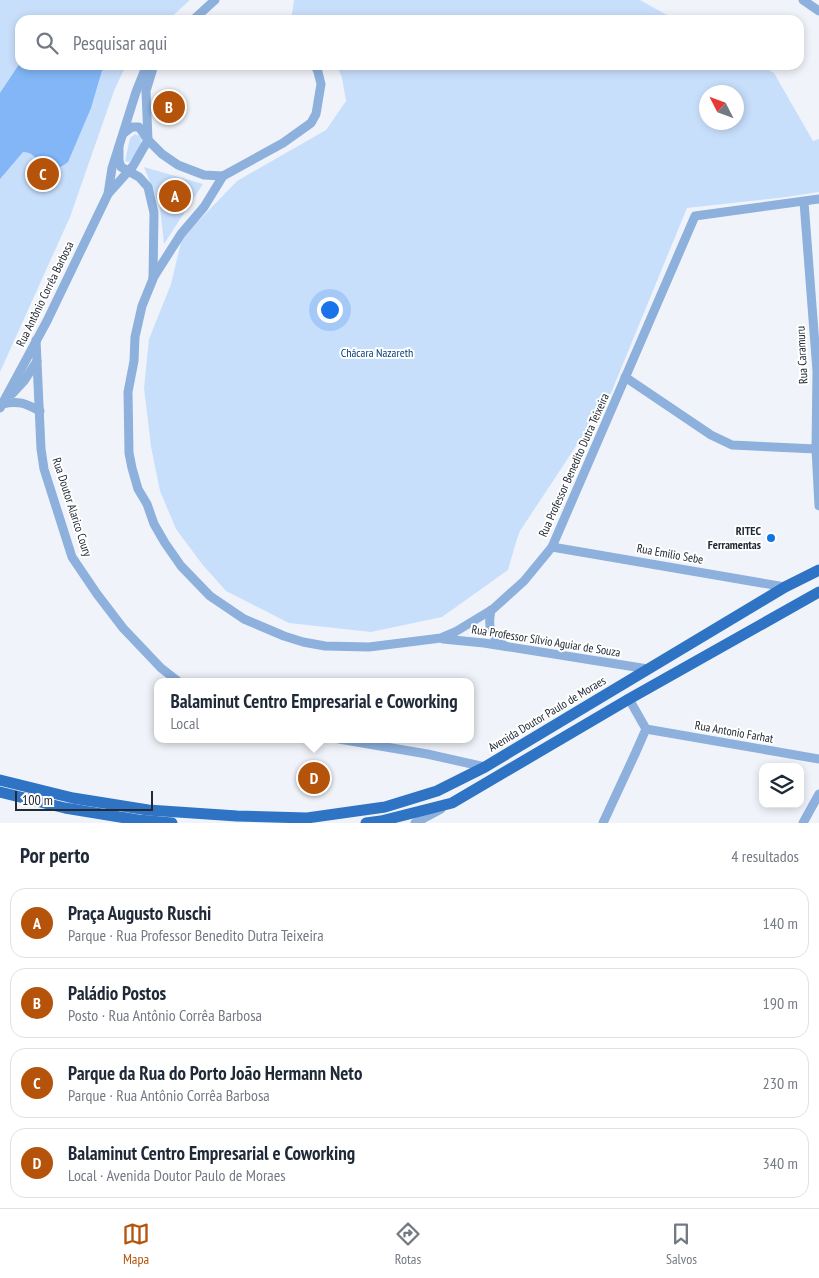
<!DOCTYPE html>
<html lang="pt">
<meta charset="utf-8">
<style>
body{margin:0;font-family:"PT Sans Narrow",sans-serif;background:#f6f6f7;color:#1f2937}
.controls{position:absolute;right:15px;bottom:15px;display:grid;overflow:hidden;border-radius:10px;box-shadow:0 2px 8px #0003}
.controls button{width:45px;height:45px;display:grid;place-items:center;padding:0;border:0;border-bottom:1px solid #e0e1e3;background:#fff;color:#1f2937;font:25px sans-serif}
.compass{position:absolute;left:699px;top:85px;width:45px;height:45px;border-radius:50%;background:#fff;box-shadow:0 2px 8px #0003;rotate:312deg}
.scale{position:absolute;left:15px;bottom:12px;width:138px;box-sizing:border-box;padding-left:5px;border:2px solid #222a35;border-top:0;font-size:14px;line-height:18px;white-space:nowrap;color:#222a35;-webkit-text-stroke:4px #fff;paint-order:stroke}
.you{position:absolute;left:329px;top:309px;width:18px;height:18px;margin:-12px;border:4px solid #fff;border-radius:50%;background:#1a73e8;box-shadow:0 0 0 8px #1a73e833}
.badge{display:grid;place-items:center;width:32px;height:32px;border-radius:50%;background:#b45309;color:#fff;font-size:16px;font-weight:700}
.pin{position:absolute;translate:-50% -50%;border:2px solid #fff;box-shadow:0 1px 5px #0006}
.popup{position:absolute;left:154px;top:678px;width:320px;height:65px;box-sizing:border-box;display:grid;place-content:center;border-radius:10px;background:#fff;filter:drop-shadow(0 1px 4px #0005);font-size:16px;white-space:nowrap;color:#747a83}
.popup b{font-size:19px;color:#1f2937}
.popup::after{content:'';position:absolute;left:50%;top:100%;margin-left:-10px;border:10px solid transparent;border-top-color:#fff}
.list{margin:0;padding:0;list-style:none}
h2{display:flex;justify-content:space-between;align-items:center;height:65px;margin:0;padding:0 20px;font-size:21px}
h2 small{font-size:16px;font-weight:400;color:#747a83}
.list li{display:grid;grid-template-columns:32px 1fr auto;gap:15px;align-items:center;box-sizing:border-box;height:70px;margin:0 10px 10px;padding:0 10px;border:1px solid #e0e1e3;border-radius:15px}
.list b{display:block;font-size:19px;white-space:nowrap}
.list p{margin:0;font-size:16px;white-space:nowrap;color:#747a83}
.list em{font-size:16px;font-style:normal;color:#747a83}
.icon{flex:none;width:28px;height:28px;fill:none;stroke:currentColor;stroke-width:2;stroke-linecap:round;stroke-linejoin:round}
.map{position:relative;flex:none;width:819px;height:823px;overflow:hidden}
.search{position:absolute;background:#fff;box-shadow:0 2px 8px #0003;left:15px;right:15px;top:15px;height:55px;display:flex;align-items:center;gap:12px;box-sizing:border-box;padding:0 18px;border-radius:15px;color:#747a83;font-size:19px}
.sheet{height:385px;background:#fff}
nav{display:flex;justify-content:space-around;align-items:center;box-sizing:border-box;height:70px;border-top:1px solid #e0e1e3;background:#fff;font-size:14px;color:#747a83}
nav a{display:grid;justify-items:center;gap:2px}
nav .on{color:#b45309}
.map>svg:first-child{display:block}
.green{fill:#c8dffc;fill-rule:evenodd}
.water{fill:#82b6f6}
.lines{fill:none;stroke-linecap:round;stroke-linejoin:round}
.minor{stroke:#8db0dd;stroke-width:9}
.major{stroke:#2e73c4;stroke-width:11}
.poi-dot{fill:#0e77df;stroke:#fff;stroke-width:2}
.labels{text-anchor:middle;stroke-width:4;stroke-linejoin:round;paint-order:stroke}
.street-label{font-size:12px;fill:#222a35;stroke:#fff}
.park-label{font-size:12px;fill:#093e77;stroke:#fff}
.poi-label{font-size:12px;font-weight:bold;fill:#222a35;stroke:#fff;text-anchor:end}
</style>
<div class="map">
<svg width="819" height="823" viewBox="0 0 819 823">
<rect width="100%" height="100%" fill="#f0f4fa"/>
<g class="green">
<polygon points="0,0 190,0 168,20 20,20 20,65 126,65 114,91 70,217 0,372"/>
<polygon points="294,0 640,0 676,20 291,20"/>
<path d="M 337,65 L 759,65 L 774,73 L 813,141 L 819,139 L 819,192 L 786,197 L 687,208 L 611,393 L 520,531 L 516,542 L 508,570 L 442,617 L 371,632 L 289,623 L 226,591 L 202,564 L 176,529 L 160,491 L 151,447 L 144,388 L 149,339 L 171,284 L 182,238 L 237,181 L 326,130 L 346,101 L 342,78 ZM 706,92 L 736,92 L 736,122 L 706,122 Z"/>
<path d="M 135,134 L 142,137 C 141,147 135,155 129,162 L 125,161 L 130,138 Z"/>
<polygon points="144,167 203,184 164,244 160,208"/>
</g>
<path class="water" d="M 20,63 L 20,65 L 103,65 L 103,67 L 91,108 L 68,162 C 41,183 41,151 23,152 L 0,179 L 0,93 Z"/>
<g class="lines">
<g class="minor">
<polyline points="803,0 819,11"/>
<polyline points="193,20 215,0"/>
<polyline points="124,133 132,127 139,127 148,140 162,154 178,165 204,175 223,176 283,143 311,123 316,114 321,84 318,72 315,65"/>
<polyline points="119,147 119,161 121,167 139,177 148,187 154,213 153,279 142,306 135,337 134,361 128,392 129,453 132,468 138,489 147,504 154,524 165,543 181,566 210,596 244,619 284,636 303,642 325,646 369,647 441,638 455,632 493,609 524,581 552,547 695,216 819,199"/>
<polyline points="108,194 133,166 148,140 146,91 154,65"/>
<polyline points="804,202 817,371 816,449 819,506"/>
<polyline points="153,278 181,234 204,207 223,176"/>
<polyline points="36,340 41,449 44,469 72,557 97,594 123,628 161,668 179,682"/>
<polyline points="625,377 711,435 732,445 816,449"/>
<polyline points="12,394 24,381 37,361"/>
<path d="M 3,404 C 19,400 26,404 40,411"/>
<polyline points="0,408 47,321 108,194 112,168 136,92 146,67 148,65"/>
<polyline points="552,547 785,587"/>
<path d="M 491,610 C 488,625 489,636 504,645"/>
<polyline points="443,639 484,643 648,669"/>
<polyline points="646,729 819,759"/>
<polyline points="339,739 427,754 485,767"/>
<polyline points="415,823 441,809"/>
<polyline points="603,823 635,754 646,729 629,699"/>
<polyline points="803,823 819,794"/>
</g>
<g class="major">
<polyline points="0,780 73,798 148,810 237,816 307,818 385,807 437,791 485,767 785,587 819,570"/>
<polyline points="0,792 65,808 138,820 172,823"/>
<polyline points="366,823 381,821 452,803 629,699 819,592"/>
</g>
</g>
<circle class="poi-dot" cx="771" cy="538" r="5"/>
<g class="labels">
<g class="street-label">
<text transform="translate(45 294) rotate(-64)" y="4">Rua Antônio Corrêa Barbosa</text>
<text transform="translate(802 355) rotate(-93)" y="4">Rua Caramuru</text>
<text transform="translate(574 465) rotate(-66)" y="4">Rua Professor Benedito Dutra Teixeira</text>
<text transform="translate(72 507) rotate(72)" y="4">Rua Doutor Alarico Coury</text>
<text transform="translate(670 554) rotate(10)" y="4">Rua Emilio Sebe</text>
<text transform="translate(546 641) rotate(9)" y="4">Rua Professor Sílvio Aguiar de Souza</text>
<text transform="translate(547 714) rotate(-31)" y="4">Avenida Doutor Paulo de Moraes</text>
<text transform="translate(734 732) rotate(10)" y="4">Rua Antonio Farhat</text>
</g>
<g class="park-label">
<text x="377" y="357">Chácara Nazareth</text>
</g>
<g class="poi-label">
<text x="761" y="535">RITEC<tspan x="761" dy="14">Ferramentas</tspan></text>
</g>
</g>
</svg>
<div class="controls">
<button><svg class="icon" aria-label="layers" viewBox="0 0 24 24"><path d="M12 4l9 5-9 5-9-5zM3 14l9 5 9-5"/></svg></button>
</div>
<svg class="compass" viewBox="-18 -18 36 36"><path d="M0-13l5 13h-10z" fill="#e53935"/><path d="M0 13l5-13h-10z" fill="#747a83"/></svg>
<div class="scale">100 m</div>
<div class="you"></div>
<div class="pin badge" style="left:175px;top:196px">A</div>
<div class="pin badge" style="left:169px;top:107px">B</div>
<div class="pin badge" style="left:43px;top:174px">C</div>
<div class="pin badge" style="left:314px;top:778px">D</div>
<div class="popup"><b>Balaminut Centro Empresarial e Coworking</b>Local</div>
<div class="search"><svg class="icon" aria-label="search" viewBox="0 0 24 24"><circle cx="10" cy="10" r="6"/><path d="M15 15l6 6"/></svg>Pesquisar aqui</div>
</div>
<section class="sheet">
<h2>Por perto<small>4 resultados</small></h2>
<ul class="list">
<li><span class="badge">A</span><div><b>Praça Augusto Ruschi</b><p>Parque · Rua Professor Benedito Dutra Teixeira</p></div><em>140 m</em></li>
<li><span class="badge">B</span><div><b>Paládio Postos</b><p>Posto · Rua Antônio Corrêa Barbosa</p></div><em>190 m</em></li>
<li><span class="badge">C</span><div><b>Parque da Rua do Porto João Hermann Neto</b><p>Parque · Rua Antônio Corrêa Barbosa</p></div><em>230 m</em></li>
<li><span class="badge">D</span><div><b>Balaminut Centro Empresarial e Coworking</b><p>Local · Avenida Doutor Paulo de Moraes</p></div><em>340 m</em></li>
</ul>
</section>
<nav>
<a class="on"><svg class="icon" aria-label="map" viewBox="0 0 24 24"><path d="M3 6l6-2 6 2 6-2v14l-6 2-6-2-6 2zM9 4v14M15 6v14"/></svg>Mapa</a>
<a><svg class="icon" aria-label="directions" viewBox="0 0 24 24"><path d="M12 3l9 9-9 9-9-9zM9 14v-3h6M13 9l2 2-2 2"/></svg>Rotas</a>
<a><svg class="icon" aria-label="saved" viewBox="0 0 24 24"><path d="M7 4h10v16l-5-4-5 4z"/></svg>Salvos</a>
</nav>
